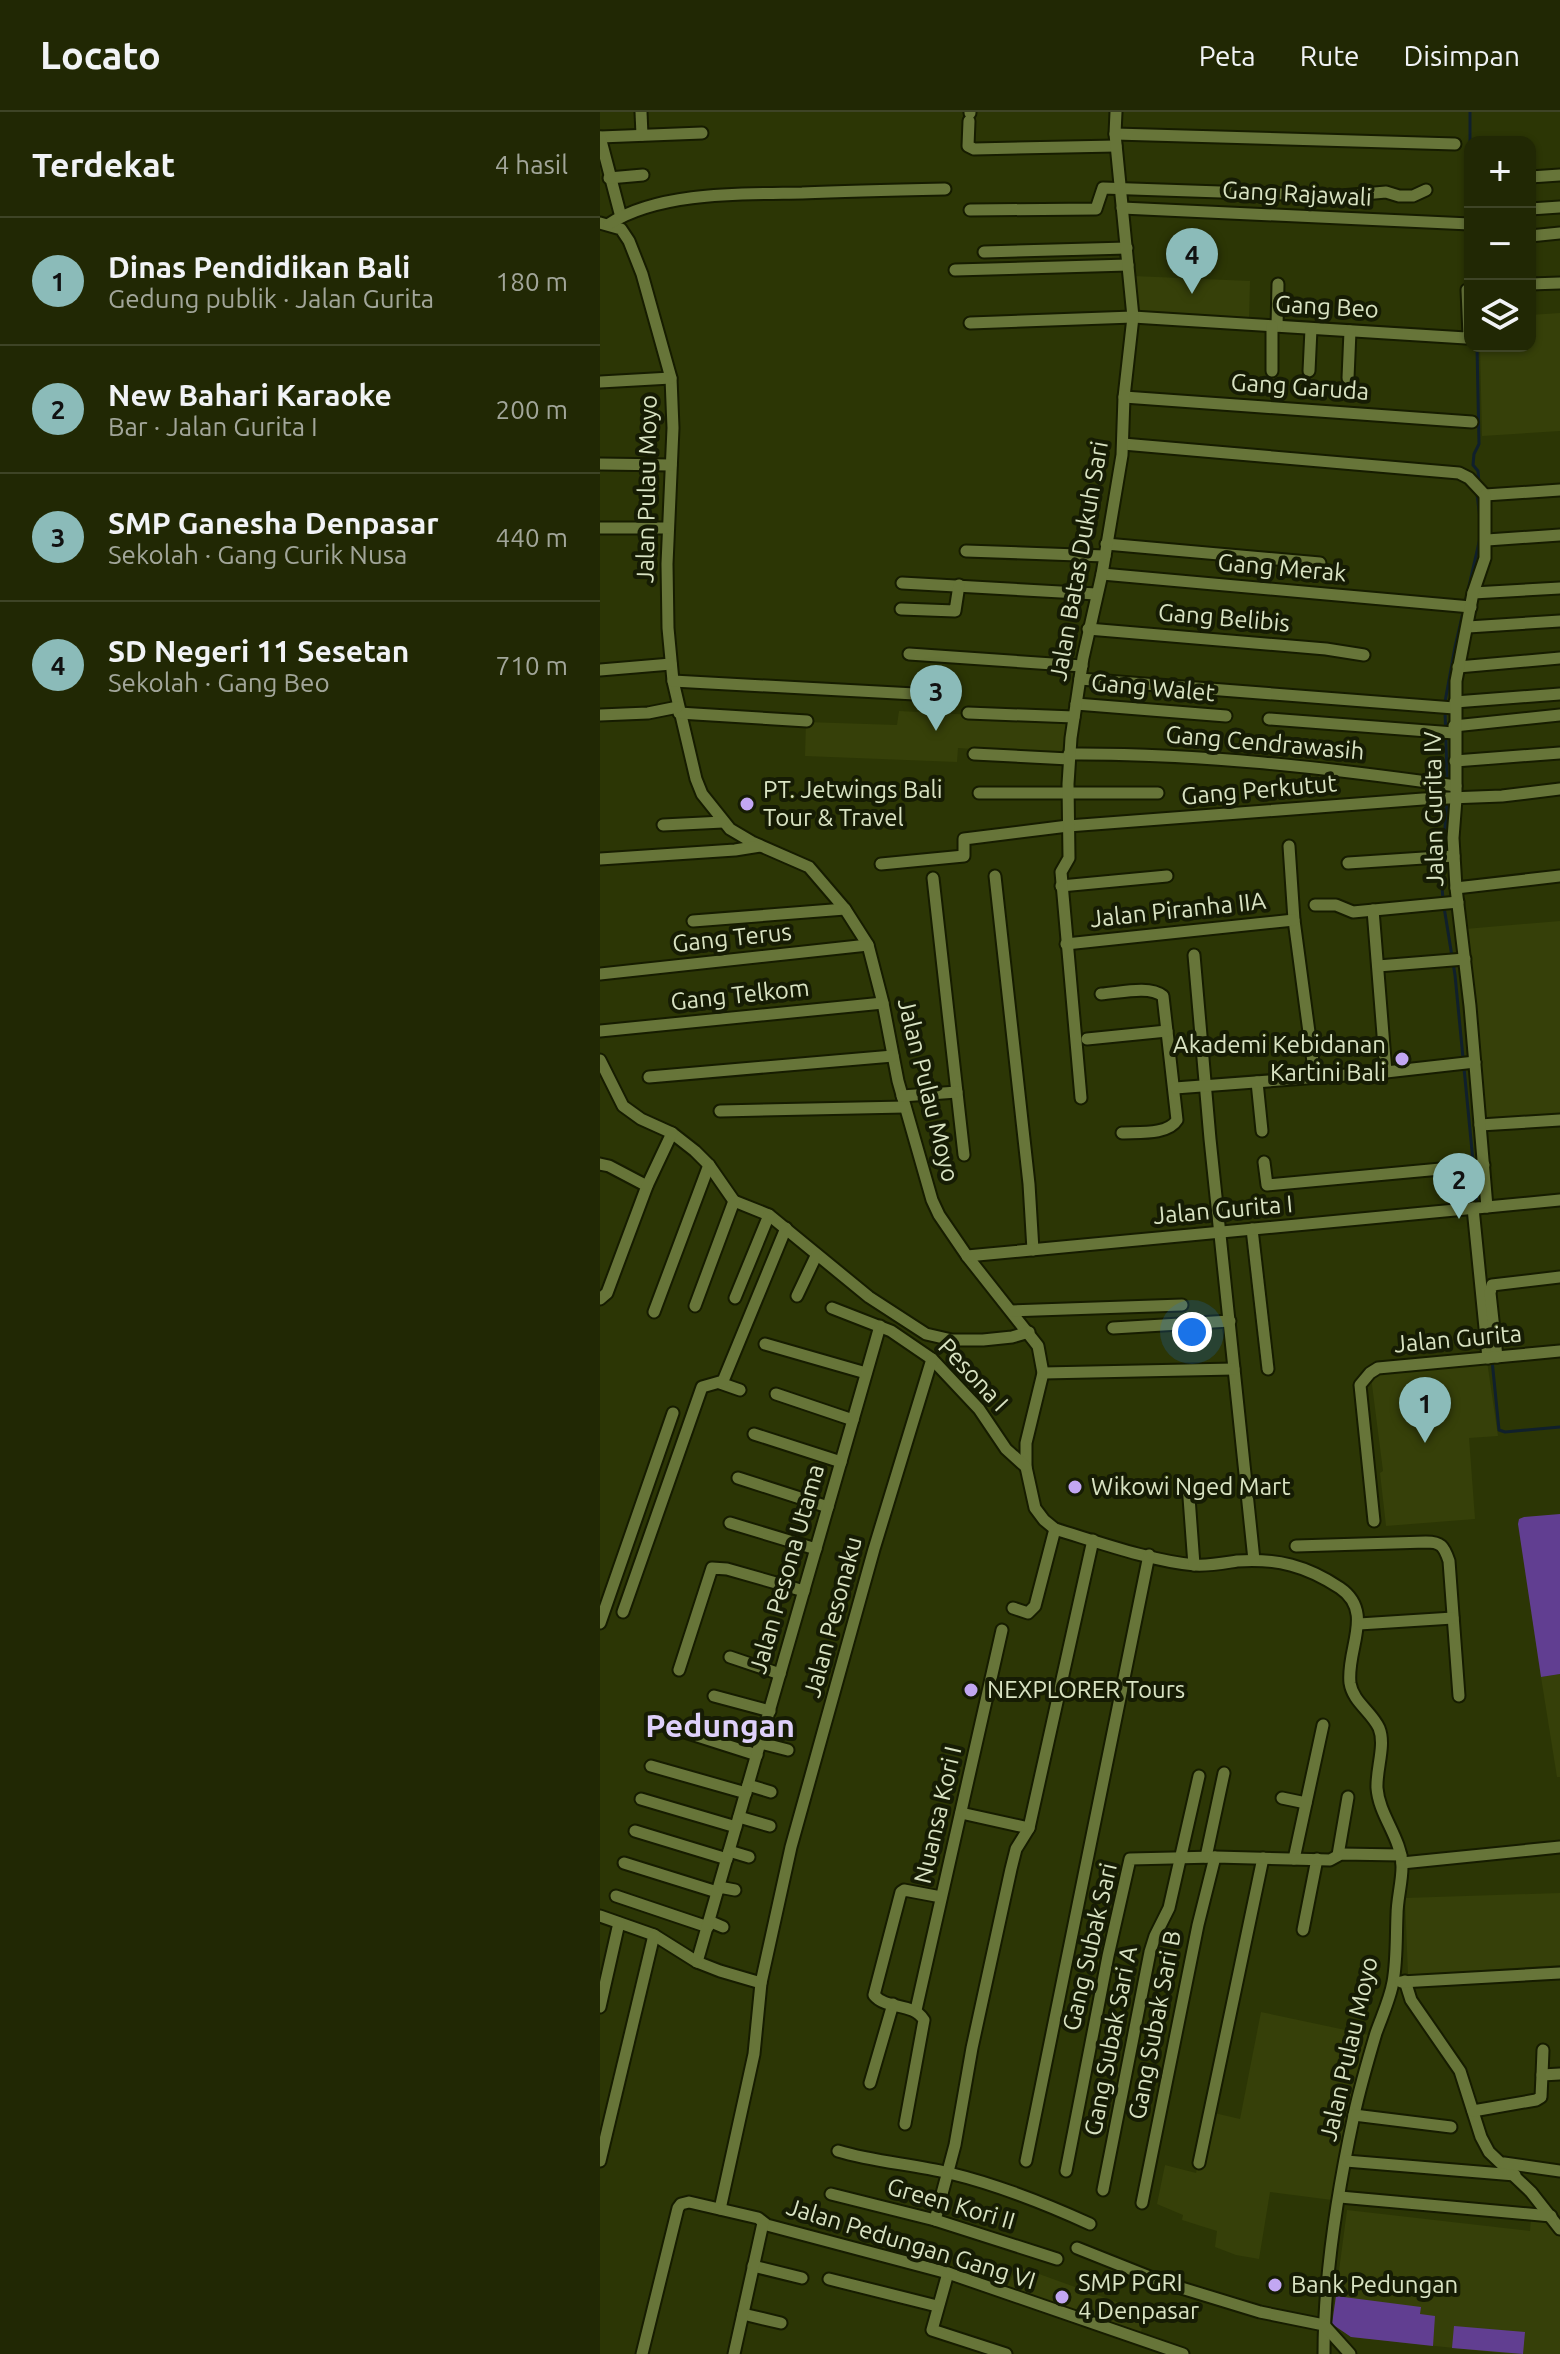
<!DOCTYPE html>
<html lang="id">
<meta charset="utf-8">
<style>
body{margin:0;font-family:Ubuntu,sans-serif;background:#29300e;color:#f1f3f6}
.controls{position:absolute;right:24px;top:24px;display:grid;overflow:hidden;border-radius:16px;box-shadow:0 2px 6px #0004}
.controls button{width:72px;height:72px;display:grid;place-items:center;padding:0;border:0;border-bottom:2px solid #3e4426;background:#212804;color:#f1f3f6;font:40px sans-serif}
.you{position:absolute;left:592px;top:1220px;width:28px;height:28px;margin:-20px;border:6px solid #fff;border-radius:50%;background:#1a73e8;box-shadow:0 0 0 12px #1a73e833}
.badge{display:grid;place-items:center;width:52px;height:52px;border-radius:50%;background:#8bbbb9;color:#111;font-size:26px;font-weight:700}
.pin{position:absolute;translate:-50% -66px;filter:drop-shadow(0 2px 4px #0008)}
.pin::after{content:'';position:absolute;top:42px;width:28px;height:24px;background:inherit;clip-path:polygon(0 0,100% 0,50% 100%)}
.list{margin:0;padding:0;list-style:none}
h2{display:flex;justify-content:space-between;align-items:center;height:104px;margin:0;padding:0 32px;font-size:34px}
h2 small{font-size:26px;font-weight:400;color:#a2a69a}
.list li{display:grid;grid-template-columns:52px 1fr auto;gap:24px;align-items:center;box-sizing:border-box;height:128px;padding:0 32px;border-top:2px solid #3e4426}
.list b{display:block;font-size:30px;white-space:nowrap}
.list p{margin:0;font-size:26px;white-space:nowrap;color:#a2a69a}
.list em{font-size:26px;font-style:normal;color:#a2a69a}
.icon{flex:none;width:44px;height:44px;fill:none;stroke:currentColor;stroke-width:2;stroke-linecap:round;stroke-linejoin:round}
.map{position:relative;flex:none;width:960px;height:2242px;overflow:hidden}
header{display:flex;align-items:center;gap:48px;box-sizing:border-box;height:112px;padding:0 40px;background:#212804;border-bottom:2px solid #3e4426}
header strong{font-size:38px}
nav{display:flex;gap:44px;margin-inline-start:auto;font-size:28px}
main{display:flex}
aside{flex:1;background:#212804}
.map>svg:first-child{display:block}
.built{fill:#364009}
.green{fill:#613e91}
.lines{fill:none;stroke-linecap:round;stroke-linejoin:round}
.stream{stroke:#10202c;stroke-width:3}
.minor-casing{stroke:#161c00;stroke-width:15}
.minor{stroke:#677539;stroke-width:11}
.poi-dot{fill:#c2a7f2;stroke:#161c04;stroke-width:3}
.labels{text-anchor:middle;stroke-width:8;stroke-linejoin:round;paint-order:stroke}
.street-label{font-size:24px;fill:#d9e3c3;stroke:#161c04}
.poi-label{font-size:24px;fill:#d9e3c3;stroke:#161c04;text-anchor:start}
.district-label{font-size:32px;font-weight:bold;fill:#ded0fa;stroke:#161c04}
</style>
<header>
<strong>Locato</strong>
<nav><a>Peta</a><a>Rute</a><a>Disimpan</a></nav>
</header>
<main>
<aside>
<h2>Terdekat<small>4 hasil</small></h2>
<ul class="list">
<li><span class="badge">1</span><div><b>Dinas Pendidikan Bali</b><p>Gedung publik · Jalan Gurita</p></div><em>180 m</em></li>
<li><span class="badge">2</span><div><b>New Bahari Karaoke</b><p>Bar · Jalan Gurita I</p></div><em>200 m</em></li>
<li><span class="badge">3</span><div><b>SMP Ganesha Denpasar</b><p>Sekolah · Gang Curik Nusa</p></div><em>440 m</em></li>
<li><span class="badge">4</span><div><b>SD Negeri 11 Sesetan</b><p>Sekolah · Gang Beo</p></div><em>710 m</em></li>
</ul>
</aside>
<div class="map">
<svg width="960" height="2242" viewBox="0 0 960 2242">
<rect width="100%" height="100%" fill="#2c3605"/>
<g class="built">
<polygon points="533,164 650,169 649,207 538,203"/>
<polygon points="960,201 960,319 882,324 880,234 930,234 930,203"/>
<polygon points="299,599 469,608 464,643 358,636 357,650 205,644 206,610 297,613"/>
<polygon points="960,809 960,1001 884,1007 865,817"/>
<polygon points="887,1249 898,1324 869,1326 875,1407 786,1414 780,1361 783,1359 771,1265 783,1259"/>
<polygon points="960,1562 960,1665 957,1665 941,1565"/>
<polygon points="960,1781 960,1853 808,1863 805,1786"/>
<polygon points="661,1900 769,1923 746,2007 732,2088 670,2080 659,2147 636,2143 615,2135 617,2119 582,2108 583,2103 557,2092 565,2053 596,2061 610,2000 640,2007"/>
<polygon points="747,2098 930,2119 931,2105 950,2108 960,2121 960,2242 910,2242 751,2225 732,2212"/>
<polygon points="417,2154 547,2201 540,2223 405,2179"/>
</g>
<g class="green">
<polygon points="960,1402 960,1562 941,1565 918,1412 919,1407 924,1405"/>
<polygon points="736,2184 821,2195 820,2202 835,2204 833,2234 751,2225 732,2212"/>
<polygon points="854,2214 925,2220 923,2242 852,2236"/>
</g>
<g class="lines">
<g class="stream">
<polyline points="870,40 870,0"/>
<polyline points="877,234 879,332 874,342 873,353 878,359 879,371"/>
<polyline points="877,382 880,406"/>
<polyline points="845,590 855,535 880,426"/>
<polyline points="845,598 847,665"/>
<polyline points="843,787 841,763 847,691"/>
<polyline points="844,795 855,863 873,1049"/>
<polyline points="874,1057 877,1093"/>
<polyline points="892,1248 899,1318 905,1320 960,1315"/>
</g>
<g class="minor-casing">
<g id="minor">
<polyline points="41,0 42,23"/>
<polyline points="370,1 370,0"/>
<polyline points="369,9 368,34 374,37 516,34"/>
<polyline points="515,22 855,32"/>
<polyline points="0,25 102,21"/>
<polyline points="0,25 21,105"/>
<polyline points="930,65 960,63"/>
<polyline points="9,66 43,63"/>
<polyline points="522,96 870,112"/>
<polyline points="930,97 960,95"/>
<polyline points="370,98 496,97 503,76 741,84 786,80 799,84 813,84 826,78"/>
<path d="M 0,111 L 21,117 L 29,129 L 42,162 L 71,266 L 73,316 L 67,452 L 68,516 L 73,569 L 96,667 L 102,682 L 130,717 L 152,730 L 209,755 L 245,797 L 268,833 L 283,891 L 298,969 L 332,1088 L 339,1103 L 367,1144 L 438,1234 L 443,1261 L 426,1331 L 426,1355 L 435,1396 L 444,1408 L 455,1417 C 498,1430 551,1449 595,1453 C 609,1454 624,1451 637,1449 C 677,1446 707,1454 740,1476 C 775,1500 746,1537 750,1571 C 753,1590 771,1599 779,1616 C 786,1633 776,1657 777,1676 C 779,1704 802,1726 802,1755 C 802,1771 797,1787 797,1803 C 796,1825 797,1848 793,1870 C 790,1887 782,1904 776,1921 C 768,1948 760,1975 754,2003 C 738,2077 724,2166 724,2242"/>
<path d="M 9,112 C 60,79 144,82 202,81 C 250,79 297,78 345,77"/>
<polyline points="930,124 960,121"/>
<polyline points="384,140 527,136"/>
<polyline points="355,158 528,153"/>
<polyline points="930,172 960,171"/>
<polyline points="370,211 533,205 866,226 869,223 867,178 870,177"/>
<polyline points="677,214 678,172"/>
<polyline points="672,259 672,214"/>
<polyline points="709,259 711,217"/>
<polyline points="748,266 750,219"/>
<polyline points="0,270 71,266"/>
<polyline points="524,285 872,310"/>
<polyline points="523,332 859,361 869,366 885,383"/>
<polyline points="0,352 71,353"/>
<polyline points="885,383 960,378"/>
<polyline points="0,416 68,416"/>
<polyline points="887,428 960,423"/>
<polyline points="506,432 720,451"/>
<polyline points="366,439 505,444"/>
<polyline points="502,462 871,495"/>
<polyline points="302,471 496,482"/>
<polyline points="873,481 960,476"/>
<polyline points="301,497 355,499 359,473"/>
<polyline points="868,515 960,509"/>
<polyline points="488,517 726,537 764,543"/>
<polyline points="309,542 482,554"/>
<polyline points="858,555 960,546"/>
<polyline points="0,558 71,552"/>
<polyline points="480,567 854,596"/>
<polyline points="73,569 352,584"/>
<polyline points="855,590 960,582"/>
<polyline points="476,592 626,604"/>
<polyline points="79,601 207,609"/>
<polyline points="368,601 474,605"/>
<polyline points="0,603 48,601 78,595"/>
<polyline points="669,607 854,621"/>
<polyline points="854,614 960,603"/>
<polyline points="374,642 469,647"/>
<path d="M 469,642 C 599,641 728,656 856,674"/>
<polyline points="855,649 960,641"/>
<polyline points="379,681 558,681"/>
<polyline points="63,713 123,710"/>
<polyline points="689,734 694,808 715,965"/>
<polyline points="0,747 135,738 160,734"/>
<polyline points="748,751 854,744"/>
<polyline points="281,752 364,744 364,727 468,714 823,687 902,684 960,677"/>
<polyline points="395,764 429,1072 433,1138"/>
<polyline points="333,766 364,1043"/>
<polyline points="461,774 567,764"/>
<polyline points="856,776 960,764"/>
<polyline points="715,793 736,793 753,800 858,790"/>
<polyline points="773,798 786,960"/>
<polyline points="93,809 245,797"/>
<polyline points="466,832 694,808"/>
<polyline points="594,843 610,1027 654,1448"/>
<polyline points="778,854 865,847"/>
<polyline points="0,862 268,833"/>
<path d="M 501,882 C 519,881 549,873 563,884 L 577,1008 C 568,1023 538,1020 522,1021"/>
<polyline points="0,919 283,891"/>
<polyline points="487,927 567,919"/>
<polyline points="0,948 23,994 41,1007 72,1021 95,1039 109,1053 134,1089 169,1103 269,1185 326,1222 352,1228 383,1228 412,1225 429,1220"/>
<polyline points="49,965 293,944"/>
<polyline points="657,970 662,1019"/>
<polyline points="575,976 786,960 875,950"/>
<polyline points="302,984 357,980"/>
<polyline points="481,986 461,760 469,746 468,672 471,626 483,546 502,462 522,343 524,285 533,205 515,22 516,0"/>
<polyline points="120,999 305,995"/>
<polyline points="880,1013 960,1008"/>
<polyline points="664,1050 667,1073 884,1053"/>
<polyline points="0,1052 9,1054 47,1074"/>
<polyline points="887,1095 960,1088"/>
<polyline points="873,1096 888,1246"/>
<polyline points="652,1117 668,1257"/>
<polyline points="367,1144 887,1095 870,894 856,776 853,726 856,687 856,569 873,481 885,446 885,383"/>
<polyline points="197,1184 216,1144"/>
<polyline points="135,1186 169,1103"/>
<polyline points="0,1187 7,1181 47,1074 72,1021"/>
<polyline points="95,1194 134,1089"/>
<polyline points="232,1196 291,1219 332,1247 379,1297 406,1337 426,1355"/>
<polyline points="412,1199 582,1193"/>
<polyline points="54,1200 109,1053"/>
<polyline points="513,1216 630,1209"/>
<polyline points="165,1232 266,1261"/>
<polyline points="897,1245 890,1181 892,1173 960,1165"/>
<polyline points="443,1261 634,1257"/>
<polyline points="120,1271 140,1278"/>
<polyline points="176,1282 253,1308"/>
<polyline points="154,1322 241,1350"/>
<polyline points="138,1366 228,1395"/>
<polyline points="588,1372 594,1453"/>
<polyline points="774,1409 760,1273 770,1261 778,1256 960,1239"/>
<polyline points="130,1411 216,1437"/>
<path d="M 696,1434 L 826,1430 C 841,1430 844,1434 849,1449 L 859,1584"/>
<polyline points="413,1496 428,1501 435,1494 455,1417"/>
<polyline points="23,1500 102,1275 123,1269 186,1116"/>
<polyline points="0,1511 73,1301"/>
<polyline points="759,1512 853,1506"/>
<polyline points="130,1545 180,1562"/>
<polyline points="79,1558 112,1456 127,1457 204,1479"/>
<polyline points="114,1584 170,1599"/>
<polyline points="66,1614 157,1643"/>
<polyline points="161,1631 188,1638"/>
<polyline points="51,1654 146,1681"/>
<polyline points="148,1673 171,1680"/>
<polyline points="682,1686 706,1691"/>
<polyline points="41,1687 136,1715"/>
<polyline points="361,1701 429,1716"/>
<polyline points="139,1705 170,1714"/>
<polyline points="35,1719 127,1747"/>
<polyline points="129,1739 149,1745"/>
<polyline points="738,1743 748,1685"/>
<polyline points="606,1745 624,1661"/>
<polyline points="694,1747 723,1613"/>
<polyline points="24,1751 117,1780"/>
<polyline points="802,1751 960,1735"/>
<polyline points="119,1775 135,1778"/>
<polyline points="16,1784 108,1815"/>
<polyline points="0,1804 54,1823 97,1850 120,1859 161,1871"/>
<polyline points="109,1809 123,1815"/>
<polyline points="703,1818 717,1747"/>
<polyline points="97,1850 280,1214"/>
<polyline points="805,1869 811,1888 860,1959 881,2025 889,2040 931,2080 960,2117"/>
<polyline points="801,1870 960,1861"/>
<polyline points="0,1895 19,1811"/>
<polyline points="316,1898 402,1518"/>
<polyline points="942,1963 943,1938"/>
<polyline points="270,1971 293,1892"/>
<polyline points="873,1999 936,1988 941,1985 942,1963 960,1962"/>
<polyline points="754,2003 851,2015"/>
<path d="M 305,2012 L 324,1908 C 313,1890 286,1898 274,1883 L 301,1780 L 304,1778 L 341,1785"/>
<path d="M 238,2039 C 274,2050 312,2052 349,2061 C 399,2073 444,2091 490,2112"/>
<polyline points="0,2049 54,1823"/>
<polyline points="426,2049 549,1443"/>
<polyline points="746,2049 915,2063"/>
<polyline points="599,2051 663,1746"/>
<polyline points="904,2051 960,2059"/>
<polyline points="466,2059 508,1844 530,1747 615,1745 730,1748 741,1742 801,1743"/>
<polyline points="503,2078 550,1840 555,1824 569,1796 599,1664"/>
<polyline points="231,2082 335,2108 457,2147"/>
<polyline points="740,2085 951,2104"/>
<polyline points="542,2091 598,1813 615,1745"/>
<polyline points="120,2097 154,1942 161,1871 191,1735 274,1437 332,1247"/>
<polyline points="335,2108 355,2033 372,1936 411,1757 416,1737 429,1716 493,1428"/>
<polyline points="477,2136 565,2171 660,2200 724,2213 750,2242"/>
<polyline points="153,2154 202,2166"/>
<polyline points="348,2161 332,2218 406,2242"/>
<polyline points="229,2167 337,2194"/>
<polyline points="143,2202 181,2211"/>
<polyline points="42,2242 78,2096 81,2092 89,2090 158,2106 167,2113 348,2161 583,2242"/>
<polyline points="134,2242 163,2111"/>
</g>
</g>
<use href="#minor" class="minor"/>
</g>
<g class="poi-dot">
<circle cx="147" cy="692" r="8"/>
<circle cx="802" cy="947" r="8"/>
<circle cx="475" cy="1375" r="8"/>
<circle cx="371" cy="1578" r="8"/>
<circle cx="675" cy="2173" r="8"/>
<circle cx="462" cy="2185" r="8"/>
</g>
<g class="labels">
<g class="street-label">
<text transform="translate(697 82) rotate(3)" y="8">Gang Rajawali</text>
<text transform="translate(727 195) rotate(3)" y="8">Gang Beo</text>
<text transform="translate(700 275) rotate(4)" y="8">Gang Garuda</text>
<text transform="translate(47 377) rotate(-89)" y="8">Jalan Pulau Moyo</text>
<text transform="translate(479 449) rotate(-80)" y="8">Jalan Batas Dukuh Sari</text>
<text transform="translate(682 456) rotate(5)" y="8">Gang Merak</text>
<text transform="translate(624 506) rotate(5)" y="8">Gang Belibis</text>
<text transform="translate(553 576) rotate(5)" y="8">Gang Walet</text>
<text transform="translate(665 631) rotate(5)" y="8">Gang Cendrawasih</text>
<text transform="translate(659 678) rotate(-5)" y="8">Gang Perkutut</text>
<text transform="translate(834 697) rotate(-91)" y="8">Jalan Gurita IV</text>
<text transform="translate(578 798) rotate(-6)" y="8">Jalan Piranha IIA</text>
<text transform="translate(132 826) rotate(-6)" y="8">Gang Terus</text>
<text transform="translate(140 883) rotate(-6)" y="8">Gang Telkom</text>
<text transform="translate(328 978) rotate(76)" y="8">Jalan Pulau Moyo</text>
<text transform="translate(623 1098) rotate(-5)" y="8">Jalan Gurita I</text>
<text transform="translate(858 1227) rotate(-5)" y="8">Jalan Gurita</text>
<text transform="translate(373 1263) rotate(47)" y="8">Pesona I</text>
<text transform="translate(187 1457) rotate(-74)" y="8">Jalan Pesona Utama</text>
<text transform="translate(233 1505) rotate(-75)" y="8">Jalan Pesonaku</text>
<text transform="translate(338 1703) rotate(-77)" y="8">Nuansa Kori I</text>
<text transform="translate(490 1835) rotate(-77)" y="8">Gang Subak Sari</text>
<text transform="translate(555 1913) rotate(-79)" y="8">Gang Subak Sari B</text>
<text transform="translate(511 1929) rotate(-79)" y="8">Gang Subak Sari A</text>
<text transform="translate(749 1937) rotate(-77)" y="8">Jalan Pulau Moyo</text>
<text transform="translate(351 2092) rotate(16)" y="8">Green Kori II</text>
<text transform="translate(311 2132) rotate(17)" y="8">Jalan Pedungan Gang VI</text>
</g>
<g class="poi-label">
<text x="163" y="686">PT. Jetwings Bali<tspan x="163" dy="28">Tour &amp; Travel</tspan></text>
<text x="786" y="941" text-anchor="end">Akademi Kebidanan<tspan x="786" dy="28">Kartini Bali</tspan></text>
<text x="491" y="1383">Wikowi Nged Mart</text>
<text x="387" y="1586">NEXPLORER Tours</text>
<text x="478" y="2179">SMP PGRI<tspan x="478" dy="28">4 Denpasar</tspan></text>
<text x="691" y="2181">Bank Pedungan</text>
</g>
<g class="district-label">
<text x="120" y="1625">Pedungan</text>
</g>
</g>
</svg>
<div class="controls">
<button>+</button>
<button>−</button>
<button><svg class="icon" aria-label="layers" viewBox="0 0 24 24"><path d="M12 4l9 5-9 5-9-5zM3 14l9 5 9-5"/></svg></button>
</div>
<div class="you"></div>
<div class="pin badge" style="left:825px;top:1331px">1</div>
<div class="pin badge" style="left:859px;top:1107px">2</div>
<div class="pin badge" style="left:336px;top:619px">3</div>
<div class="pin badge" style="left:592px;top:182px">4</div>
</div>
</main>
